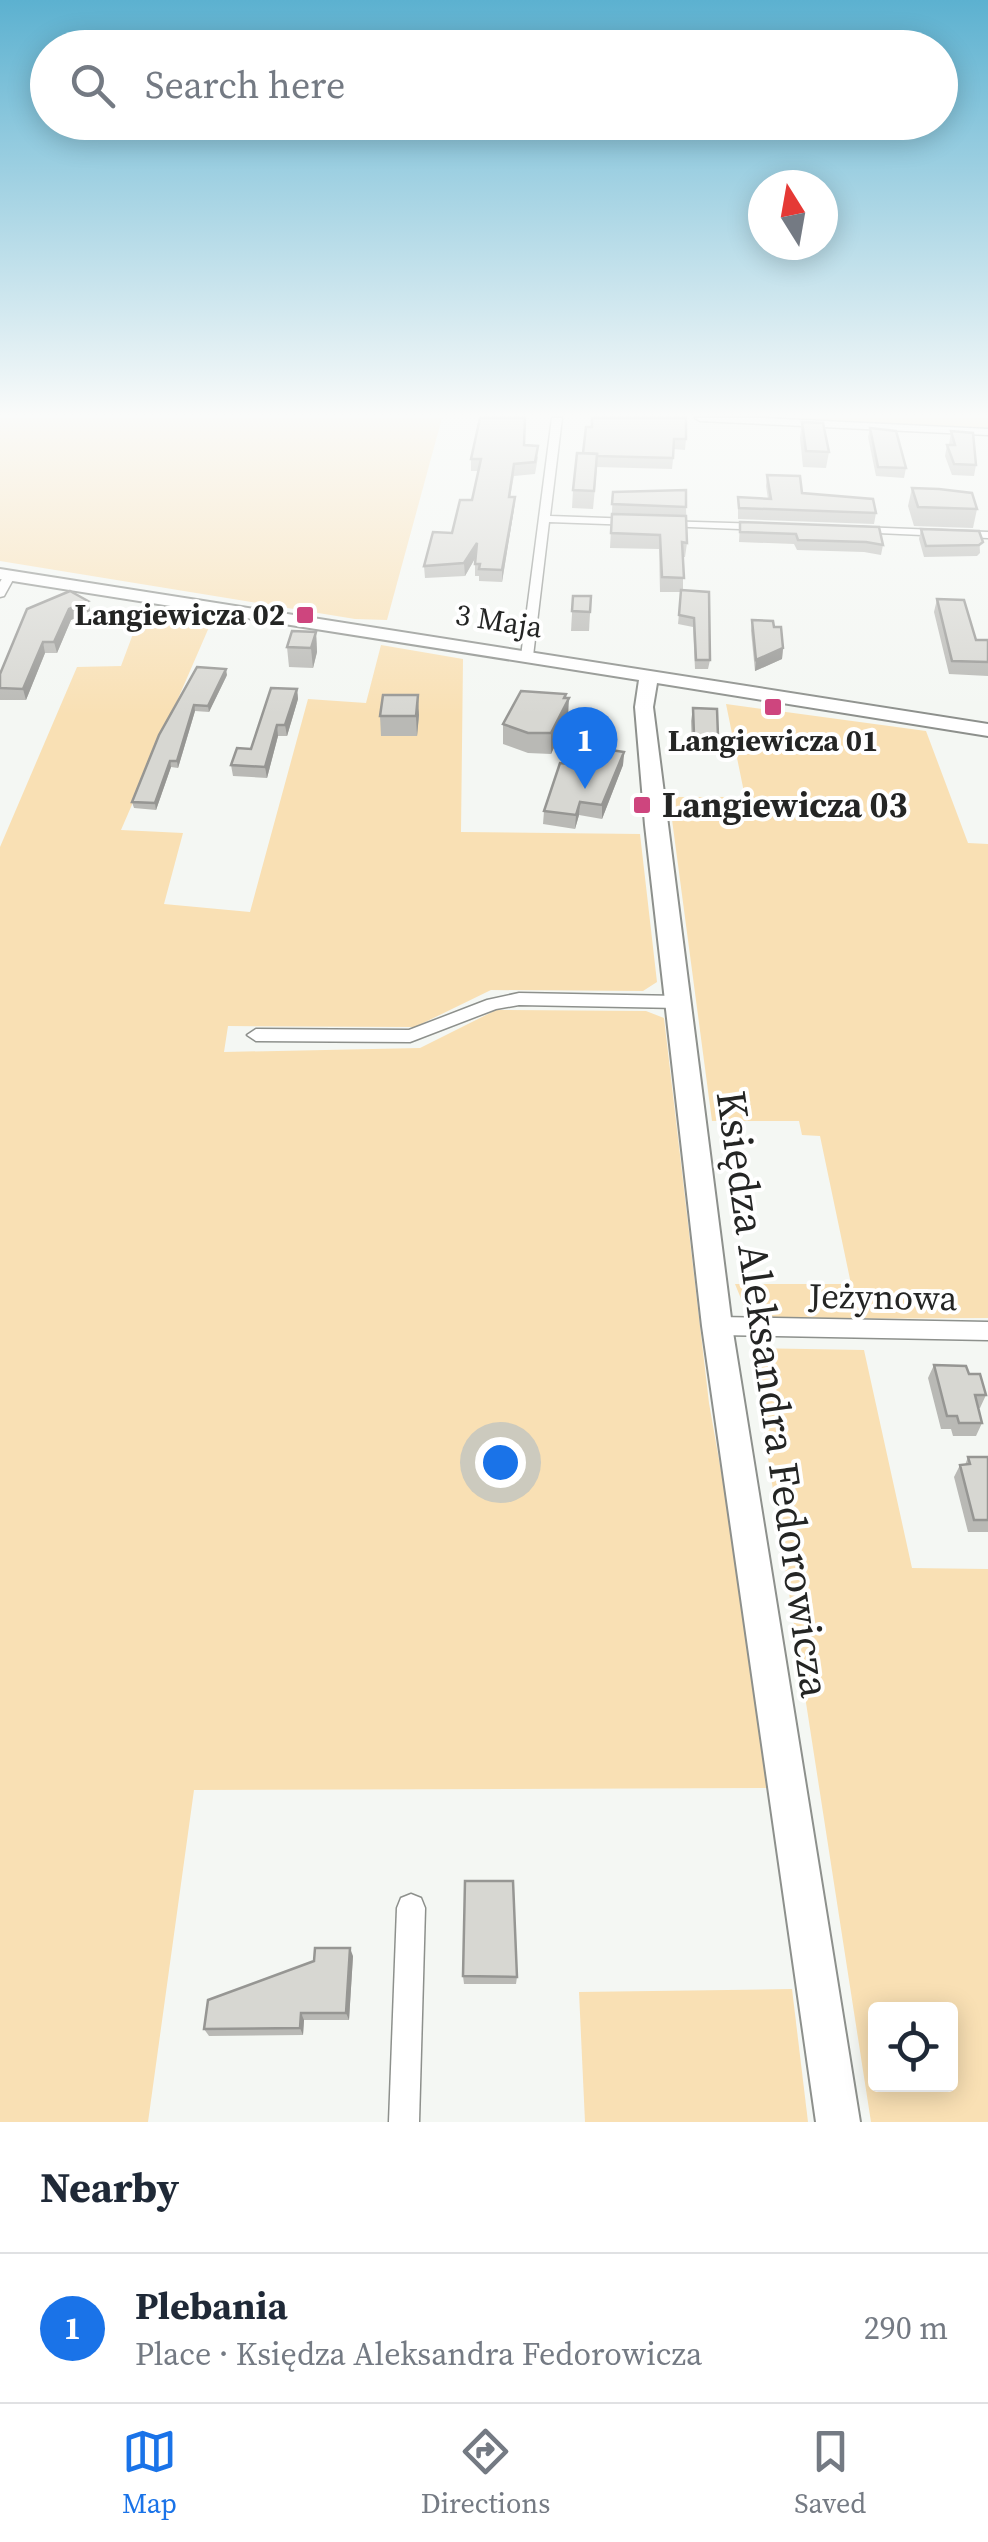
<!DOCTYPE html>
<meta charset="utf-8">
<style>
body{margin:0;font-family:"Source Serif 4",serif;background:#f2f2f3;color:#1f2937}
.controls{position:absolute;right:30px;bottom:30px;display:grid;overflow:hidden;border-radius:10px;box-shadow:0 5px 25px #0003}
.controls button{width:90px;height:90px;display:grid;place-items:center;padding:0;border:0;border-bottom:2px solid #e0e1e3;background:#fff;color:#1f2937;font:50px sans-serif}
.compass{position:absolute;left:748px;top:170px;width:90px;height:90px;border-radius:50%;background:#fff;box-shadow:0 5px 25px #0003;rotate:349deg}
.you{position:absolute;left:500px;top:1462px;width:35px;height:35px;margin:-25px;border:8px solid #fff;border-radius:50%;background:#1a73e8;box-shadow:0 0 0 15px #1a73e833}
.badge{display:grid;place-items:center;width:65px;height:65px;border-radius:50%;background:#1a73e8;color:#fff;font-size:32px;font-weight:700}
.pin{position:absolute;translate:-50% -82px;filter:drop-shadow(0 2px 5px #0008)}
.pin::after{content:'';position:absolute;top:52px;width:35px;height:30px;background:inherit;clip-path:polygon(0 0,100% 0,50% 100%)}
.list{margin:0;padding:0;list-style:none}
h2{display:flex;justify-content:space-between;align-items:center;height:130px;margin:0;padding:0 40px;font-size:42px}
h2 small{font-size:32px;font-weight:400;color:#747a83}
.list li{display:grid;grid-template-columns:65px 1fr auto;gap:30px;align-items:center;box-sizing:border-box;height:150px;padding:0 40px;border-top:2px solid #e0e1e3}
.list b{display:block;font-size:38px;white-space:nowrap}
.list p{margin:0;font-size:32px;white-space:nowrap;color:#747a83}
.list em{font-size:32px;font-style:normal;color:#747a83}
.icon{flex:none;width:55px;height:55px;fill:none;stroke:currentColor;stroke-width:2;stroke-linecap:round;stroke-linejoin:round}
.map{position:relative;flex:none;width:988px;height:2122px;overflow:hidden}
.search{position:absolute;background:#fff;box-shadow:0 5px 25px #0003;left:30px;right:30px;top:30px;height:110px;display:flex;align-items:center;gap:25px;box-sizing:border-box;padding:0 35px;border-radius:55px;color:#747a83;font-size:38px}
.sheet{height:280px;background:#fff}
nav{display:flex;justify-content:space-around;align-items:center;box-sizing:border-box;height:140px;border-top:2px solid #e0e1e3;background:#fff;font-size:28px;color:#747a83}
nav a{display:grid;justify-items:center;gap:5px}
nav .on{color:#1a73e8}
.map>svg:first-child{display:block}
.green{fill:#f9e0b4;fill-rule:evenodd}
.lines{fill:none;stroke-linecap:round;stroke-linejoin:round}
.street-casing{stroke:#8d908c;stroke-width:3}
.secondary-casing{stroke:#8d908c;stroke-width:4}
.street{fill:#fff;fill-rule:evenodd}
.secondary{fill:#fff;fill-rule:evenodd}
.wall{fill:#b9b9b5}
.shaded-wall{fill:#969693}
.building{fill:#d7d7d2;stroke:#969693;stroke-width:2.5}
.poi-dot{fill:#ce457e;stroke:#fff;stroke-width:4}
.labels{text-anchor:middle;stroke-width:8;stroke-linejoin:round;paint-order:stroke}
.far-poi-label{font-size:30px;font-weight:bold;fill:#242524;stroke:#fff;text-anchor:end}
.far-street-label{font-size:30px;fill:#242524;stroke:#fff}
.poi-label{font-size:35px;font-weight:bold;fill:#242524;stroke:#fff;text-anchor:start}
.street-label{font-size:35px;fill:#242524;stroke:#fff}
.near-street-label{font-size:42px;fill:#242524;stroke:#fff}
</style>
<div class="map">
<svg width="988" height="2122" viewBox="0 0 988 2122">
<rect width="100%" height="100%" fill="#f4f7f3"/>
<g class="green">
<polygon points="0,418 442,418 387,620 355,619 0,561"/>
<polygon points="749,418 988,418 988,428"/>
<polygon points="143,607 213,618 121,830 183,833 164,904 250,912 308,699 366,703 381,645 463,659 461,832 640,834 657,982 643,991 491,990 415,1027 228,1026 224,1052 420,1048 496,1010 646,1011 664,1018 709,1403 750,1636 768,1788 194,1790 148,2122 0,2122 0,847 77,667 121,666"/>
<polygon points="726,704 926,731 968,843 988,844 988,1318 764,1319 744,1306 735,1284 851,1284 820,1136 802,1135 799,1121 712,1121 669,797 745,797"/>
<path d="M 751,1348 L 864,1350 L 912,1568 L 988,1569 L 988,2122 L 871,2122 ZM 876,2010 L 950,2010 L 950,2084 L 876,2084 Z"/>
<polygon points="792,1989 808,2122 585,2122 579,1992"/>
</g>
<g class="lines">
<g class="street-casing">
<g id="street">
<polygon points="552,418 562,418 550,516 634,519 640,522 634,525 549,522 533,656 527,660 521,656"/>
<polygon points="695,418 761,418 988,429 988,435 700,421"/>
<polygon points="661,521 764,524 770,527 764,530 665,526 659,523"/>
<polygon points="860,527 988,532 988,538 856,532 856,528"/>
<polygon points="5,574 15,576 4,596 0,597 0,582"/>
<polygon points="519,993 679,996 687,1002 679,1008 519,1005 496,1009 410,1042 256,1041 247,1035 256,1029 409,1030 487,1000"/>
<polygon points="717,1317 988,1322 988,1340 717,1335 710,1332 707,1326 710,1320"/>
<polygon points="411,1894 421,1898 425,1908 419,2122 389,2122 397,1908 401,1898"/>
</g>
</g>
<g class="secondary-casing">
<polygon id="secondary" points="0,569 988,724 988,736 657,683 653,707 732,1326 860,2122 816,2122 702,1326 645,825 635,707 639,680 0,579"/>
</g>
<use href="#street" class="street"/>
<use href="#secondary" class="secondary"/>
</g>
<g class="wall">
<polygon points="480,418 526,418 524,445 538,457 535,474 514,476 510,497 515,497 514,509 502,582 479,581 479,576 475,576 475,558 465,576 425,578 424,566 452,533 472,500 479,471 471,471 471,459"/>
<polygon points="802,422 829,452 826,468 803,467 800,438"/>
<polygon points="586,427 686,439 685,450 674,449 672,469 597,467 593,509 572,508 573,490 583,453"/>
<polygon points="870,428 906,468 904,478 876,476 868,437"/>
<polygon points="951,431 976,465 974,476 952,475 945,456 947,445 949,445"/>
<polygon points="767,475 802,493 876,513 874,524 738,519 738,497 768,499 766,486"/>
<polygon points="912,488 977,509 973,528 914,526 908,506"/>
<polygon points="613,492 686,507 687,543 685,557 683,557 683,591 710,660 708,669 695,669 693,627 678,624 681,592 660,592 659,549 610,548"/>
<polygon points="740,522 883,545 881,555 864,552 797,550 794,544 739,542"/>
<polygon points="921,529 979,531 980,553 977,556 924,557 919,539"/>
<polygon points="573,596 591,596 589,631 571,631"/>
<polygon points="937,599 976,640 988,640 988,676 949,674 934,612"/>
<polygon points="88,601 90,611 71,620 57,653 45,653 26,700 0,700 0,674"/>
<polygon points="752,620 783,648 782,659 755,671 751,631"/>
<polygon points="316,632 317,652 313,668 289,667 287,647"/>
<polygon points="227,675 209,712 195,711 178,768 171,767 156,810 134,808 132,802 159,735"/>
<polygon points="297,689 298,699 287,736 278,736 267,778 233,776 231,765 251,749"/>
<polygon points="566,694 568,718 551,754 528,753 503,744 503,724"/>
<polygon points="693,708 718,736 716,750 692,749 691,721"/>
<polygon points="419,715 417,736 381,736 380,716"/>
<polygon points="624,752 623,765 602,819 579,815 575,829 543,824 544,811 584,766"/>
<polygon points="934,1365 986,1395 980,1408 978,1408 982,1423 976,1436 953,1436 951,1429 941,1429 928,1378"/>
<polygon points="968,1457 988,1457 988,1532 968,1532 954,1477 960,1465 965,1465"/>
<polygon points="353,1956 349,2020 304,2020 303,2035 209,2036 204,2029"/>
<polygon points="463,1976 517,1977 516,1984 464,1984"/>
</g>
<g class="shaded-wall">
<polygon points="515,497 514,509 502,582 502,570"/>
<polygon points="477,543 477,555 465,576 464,563"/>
<polygon points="88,601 90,611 71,620 57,653 54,642 69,609"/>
<polygon points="316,632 317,652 313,668 311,648"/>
<polygon points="43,642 45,653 26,700 23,689"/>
<polygon points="783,648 782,659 755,671 756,660"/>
<polygon points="226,669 227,675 209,712 208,706"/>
<polygon points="297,689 298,699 287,736 285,725"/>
<polygon points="566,694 565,706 569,698 568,718 551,754 551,733"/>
<polygon points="418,695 419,715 417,736 416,716"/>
<polygon points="194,705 195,711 178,768 177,761"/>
<polygon points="277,725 278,736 267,778 265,767"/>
<polygon points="624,752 623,765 602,819 602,805"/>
<polygon points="170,761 171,767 156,810 155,803"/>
<polygon points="580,802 579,815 575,829 576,815"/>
<polygon points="350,1948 353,1956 349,2020 346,2013"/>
<polygon points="301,2013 304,2020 303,2035 300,2028"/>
</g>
<g class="building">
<polygon points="480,418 525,418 524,445 538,446 535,462 514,464 509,497 515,497 502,570 479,569 480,564 475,564 477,543 464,563 424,566 433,532 452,533 460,500 472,500 481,459 471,459"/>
<polygon points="592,418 686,418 686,439 674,439 673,458 597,456 597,454 583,453 586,427 592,427"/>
<polygon points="802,422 823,423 829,452 806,451"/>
<polygon points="870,428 896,431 906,468 878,467"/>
<polygon points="951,431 973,433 976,465 954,464 947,445 955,445"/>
<polygon points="577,453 597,454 594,491 573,490"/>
<polygon points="767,475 800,476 802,493 873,499 876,513 739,508 738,497 771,499"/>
<polygon points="912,488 939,489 972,493 977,509 918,507"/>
<polygon points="686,490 686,507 612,504 613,492"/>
<polygon points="612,514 686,516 687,543 682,542 684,578 662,577 660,535 611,533"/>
<polygon points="740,522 879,527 883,545 866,542 798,540 796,534 740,532"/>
<polygon points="921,529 979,531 983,542 979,545 926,546"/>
<polygon points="681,590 709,592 710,660 696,660 694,618 679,615"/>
<polygon points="70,591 88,601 69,609 54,642 43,642 23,689 0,688 0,674 27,609"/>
<polygon points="573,596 591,596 590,612 572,611"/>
<polygon points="937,599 964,600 976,640 988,640 988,662 952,661"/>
<polygon points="752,620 773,621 774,627 781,627 783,648 756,660"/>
<polygon points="292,631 316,632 311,648 287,647"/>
<polygon points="197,667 226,669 208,706 194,705 177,761 170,761 155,803 132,802 159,735"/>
<polygon points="271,688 297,689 285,725 277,725 265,767 231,765 237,748 251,749"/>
<polygon points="521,691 566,694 564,698 569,698 551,733 528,733 503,724"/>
<polygon points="383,695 418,695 416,716 380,716"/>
<polygon points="693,708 717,709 718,736 694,735"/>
<polygon points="591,747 624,752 602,805 580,802 576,815 544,811 560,763 584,766"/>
<polygon points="934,1365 966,1366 969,1374 980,1374 986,1395 975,1395 982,1423 959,1423 957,1416 947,1416"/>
<polygon points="968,1457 988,1457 988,1520 974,1520 960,1465 970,1464"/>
<polygon points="465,1881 513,1881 517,1977 463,1976"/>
<polygon points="315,1948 350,1948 346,2013 301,2013 300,2028 204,2029 208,2000 314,1961"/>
</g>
<linearGradient id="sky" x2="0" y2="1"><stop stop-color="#5cb1d0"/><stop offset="0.58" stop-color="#fafbfa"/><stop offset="1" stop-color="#fafbfa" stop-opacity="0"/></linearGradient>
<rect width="988" height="715" fill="url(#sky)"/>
<g class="poi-dot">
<rect x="295" y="605" width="20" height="20" rx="5"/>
<rect x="763" y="697" width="20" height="20" rx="5"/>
<rect x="632" y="795" width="20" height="20" rx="5"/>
</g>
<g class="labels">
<g class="far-poi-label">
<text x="285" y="625">Langiewicza 02</text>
<text x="773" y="751" text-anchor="middle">Langiewicza 01</text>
</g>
<g class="far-street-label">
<text transform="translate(499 621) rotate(9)" y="10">3 Maja</text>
</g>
<g class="poi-label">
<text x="662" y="817">Langiewicza 03</text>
</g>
<g class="street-label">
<text transform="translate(883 1297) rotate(1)" y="12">Jeżynowa</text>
</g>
<g class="near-street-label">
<text transform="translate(774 1394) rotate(82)" y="15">Księdza Aleksandra Fedorowicza</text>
</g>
</g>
</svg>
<div class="controls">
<button><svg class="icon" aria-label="locate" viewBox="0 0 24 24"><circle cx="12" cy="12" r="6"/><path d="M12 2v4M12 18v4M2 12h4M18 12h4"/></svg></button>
</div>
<svg class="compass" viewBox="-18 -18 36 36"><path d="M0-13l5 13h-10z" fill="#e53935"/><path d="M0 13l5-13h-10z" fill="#747a83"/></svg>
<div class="you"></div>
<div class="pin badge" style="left:585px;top:789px">1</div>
<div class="search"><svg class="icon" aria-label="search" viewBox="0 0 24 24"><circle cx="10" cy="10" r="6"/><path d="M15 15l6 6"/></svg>Search here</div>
</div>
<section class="sheet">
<h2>Nearby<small></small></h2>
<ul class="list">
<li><span class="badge">1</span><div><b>Plebania</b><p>Place · Księdza Aleksandra Fedorowicza</p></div><em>290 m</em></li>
</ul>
</section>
<nav>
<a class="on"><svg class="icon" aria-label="map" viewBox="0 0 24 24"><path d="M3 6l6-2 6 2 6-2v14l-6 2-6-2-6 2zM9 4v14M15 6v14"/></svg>Map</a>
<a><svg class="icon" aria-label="directions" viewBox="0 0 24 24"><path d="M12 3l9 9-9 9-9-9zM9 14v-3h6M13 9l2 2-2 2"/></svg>Directions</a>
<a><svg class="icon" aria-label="saved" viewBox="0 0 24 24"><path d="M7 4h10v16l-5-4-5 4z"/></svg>Saved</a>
</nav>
